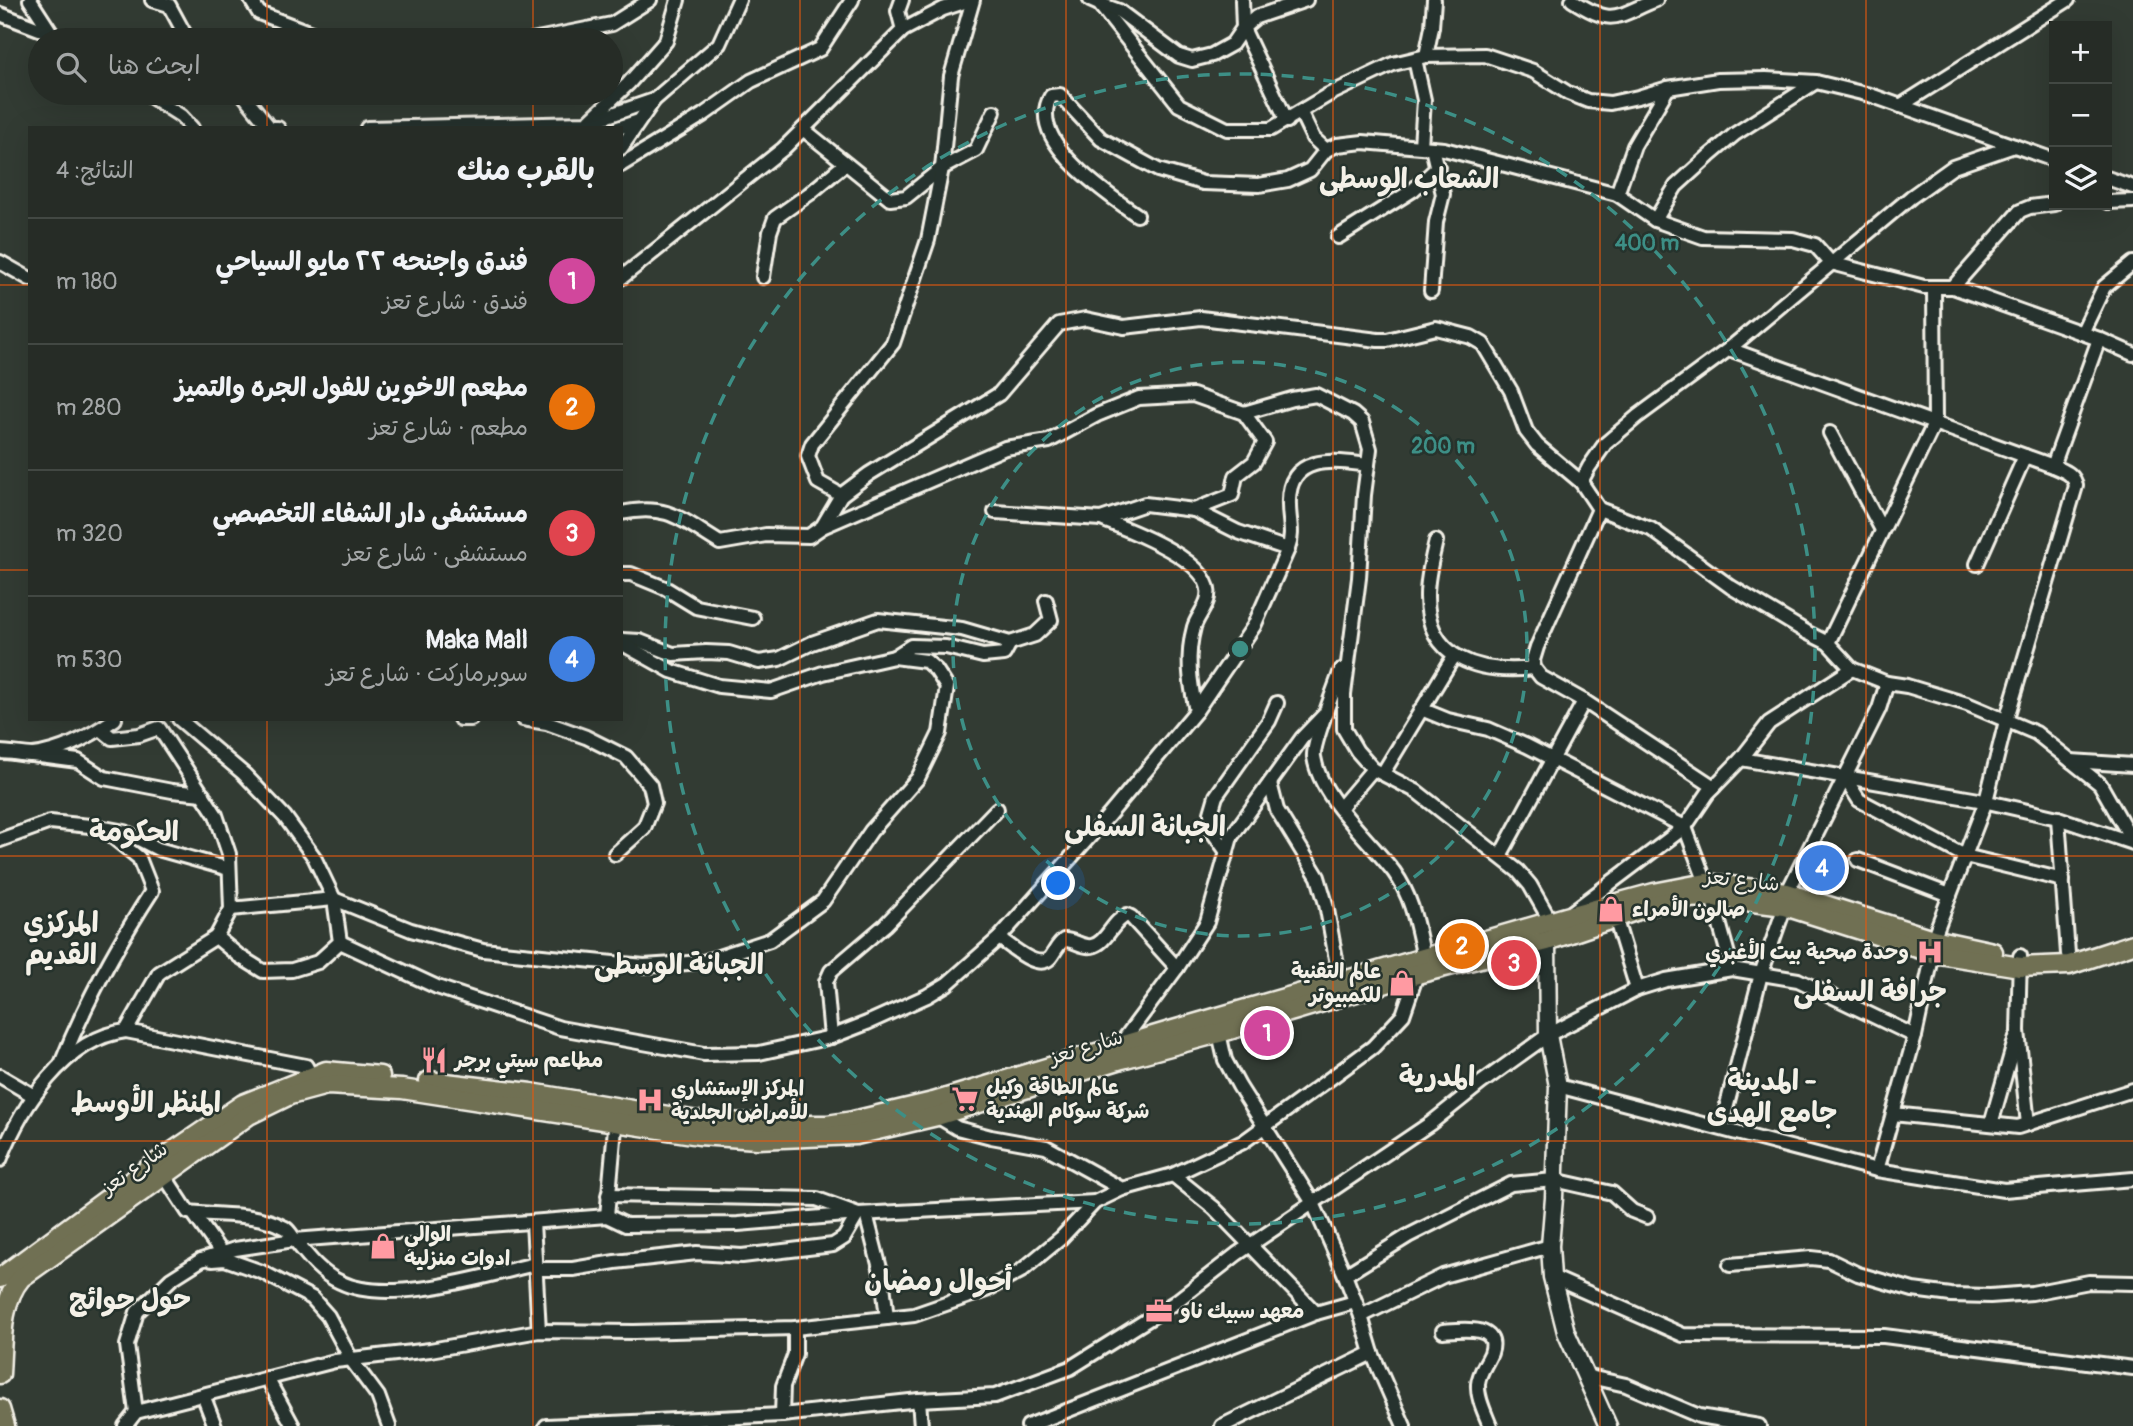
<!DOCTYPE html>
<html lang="ar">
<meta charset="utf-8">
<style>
body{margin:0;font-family:Pangolin,"Playpen Sans Arabic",sans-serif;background:#2e342e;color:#f1f3f6;direction:rtl}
.controls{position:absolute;right:21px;top:21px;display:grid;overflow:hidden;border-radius:0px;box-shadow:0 7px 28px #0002}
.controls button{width:63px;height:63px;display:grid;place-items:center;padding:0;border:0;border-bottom:2px solid #424843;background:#262c26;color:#f1f3f6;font:35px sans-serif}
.you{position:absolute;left:1059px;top:884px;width:24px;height:24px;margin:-18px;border:5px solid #fff;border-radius:50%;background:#1a73e8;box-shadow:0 0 0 10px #1a73e833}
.badge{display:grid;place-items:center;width:46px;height:46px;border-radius:50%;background:#d6ab8b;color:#fff;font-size:23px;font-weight:700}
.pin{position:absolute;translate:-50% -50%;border:4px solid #fff;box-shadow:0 2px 7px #0006}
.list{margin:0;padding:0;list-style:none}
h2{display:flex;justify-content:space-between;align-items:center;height:91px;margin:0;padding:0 28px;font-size:30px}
h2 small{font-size:23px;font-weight:400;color:#a4a7a7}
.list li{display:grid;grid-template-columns:46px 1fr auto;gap:21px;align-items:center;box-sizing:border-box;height:126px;padding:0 28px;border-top:2px solid #424843}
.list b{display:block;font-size:26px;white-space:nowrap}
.list p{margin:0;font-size:23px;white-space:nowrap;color:#a4a7a7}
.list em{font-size:23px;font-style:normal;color:#a4a7a7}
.icon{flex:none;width:38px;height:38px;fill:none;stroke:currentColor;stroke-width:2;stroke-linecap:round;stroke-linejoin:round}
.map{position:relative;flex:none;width:2133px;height:1426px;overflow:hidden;direction:ltr}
.search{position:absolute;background:#262c26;box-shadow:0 7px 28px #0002;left:28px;top:28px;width:595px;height:77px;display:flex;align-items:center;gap:18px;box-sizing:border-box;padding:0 24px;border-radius:38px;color:#a4a7a7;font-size:26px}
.panel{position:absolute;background:#262c26;box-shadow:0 7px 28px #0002;left:28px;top:126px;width:595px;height:595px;border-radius:0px;direction:rtl}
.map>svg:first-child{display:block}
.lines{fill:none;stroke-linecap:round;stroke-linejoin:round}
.street-casing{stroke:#f4f1e8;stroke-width:18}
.secondary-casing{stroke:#f4f1e8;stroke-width:21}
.primary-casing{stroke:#f4f1e8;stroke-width:23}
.street{stroke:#26332d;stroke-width:12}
.secondary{stroke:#26332d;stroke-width:16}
.primary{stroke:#706f52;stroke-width:18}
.grid{fill:none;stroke:#e8590c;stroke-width:2;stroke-opacity:0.55}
.ring{fill:none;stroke:#3d8f86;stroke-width:3.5;stroke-dasharray:12 9}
.labels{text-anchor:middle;stroke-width:5;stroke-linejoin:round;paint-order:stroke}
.street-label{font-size:21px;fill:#f4f1e8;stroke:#26332d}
.poi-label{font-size:21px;font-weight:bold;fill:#f4f1e8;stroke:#26332d;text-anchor:start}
.district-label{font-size:28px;font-weight:bold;fill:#f4f1e8;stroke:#26332d}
.centre{fill:#3d8f86;stroke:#26332d;stroke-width:3.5}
.ring-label{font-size:21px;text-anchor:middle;font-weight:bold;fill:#3d8f86;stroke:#26332d;stroke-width:5;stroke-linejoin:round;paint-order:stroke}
</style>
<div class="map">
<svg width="2133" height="1426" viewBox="0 0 2133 1426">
<rect width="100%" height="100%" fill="#323b33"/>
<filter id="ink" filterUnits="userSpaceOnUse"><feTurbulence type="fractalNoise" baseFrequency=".0143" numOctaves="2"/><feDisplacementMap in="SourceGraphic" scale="14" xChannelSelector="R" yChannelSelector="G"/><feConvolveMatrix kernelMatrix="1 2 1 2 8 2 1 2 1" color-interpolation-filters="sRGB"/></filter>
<g filter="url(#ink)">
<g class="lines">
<g class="street-casing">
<g id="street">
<polyline points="30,0 52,34"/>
<polyline points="152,0 169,5 188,40"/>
<polyline points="251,0 259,13 319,36 326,40"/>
<polyline points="902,0 898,11 903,30"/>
<polyline points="1090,0 1099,4 1179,105 1227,129 1271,129 1328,95 1393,64 1426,56 1485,55 1533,71 1568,93 1588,101 1610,103 1638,97 1668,88 1718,80 1766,79 1816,82 1870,95 2054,160"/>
<polyline points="1242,0 1243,28 1287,121"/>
<path d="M 1572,0 C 1614,27 1614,17 1656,0"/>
<polyline points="1100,4 1119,11 1179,56 1192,60 1212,55 1232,44 1243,28 1256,17 1306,0"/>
<polyline points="0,14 47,32 56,40"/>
<polyline points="532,40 612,24 650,0"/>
<polyline points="1426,56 1432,27 1434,0"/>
<polyline points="1415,59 1424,100 1421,146"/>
<polyline points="145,93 181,116 192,128"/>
<polyline points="242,93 270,128 278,128"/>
<polyline points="1900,106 2068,0"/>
<polyline points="1301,113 1313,138 1326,150"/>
<polyline points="590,120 628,84 666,41 678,0"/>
<polyline points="367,128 587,123 654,100 719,44 739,0"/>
<polyline points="618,128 639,121"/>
<polyline points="803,129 890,199 906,197 942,168 976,150 994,112"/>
<polyline points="621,148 654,100"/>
<polyline points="621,165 703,115 751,81 820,49 852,0"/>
<polyline points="2107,178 2133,187"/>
<polyline points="1617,194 1634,146 1668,88"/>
<polyline points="2107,202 2133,201"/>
<path d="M 1137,215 C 1106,193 1025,140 1051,96 L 1060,95 L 1101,139 L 1158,170 L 1203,183 L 1259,185 L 1288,180 L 1310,170 L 1326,150 L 1337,145 L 1363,142 L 1444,149 L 1617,194 L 1655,220 L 1703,237 L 1793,239 L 1815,245 L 1831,263 L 1924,287 L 1953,287 L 2099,339 L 2133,354"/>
<polyline points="1655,220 1676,186 1709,156 1735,134 1816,82"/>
<polyline points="1338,237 1413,190 1438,167"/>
<polyline points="0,262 30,279"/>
<polyline points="763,277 770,232 775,218 809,194 845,164"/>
<polyline points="621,278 783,149 903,30 943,9 970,0"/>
<polyline points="1953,287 2020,211 2030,207 2054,204"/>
<polyline points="1431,291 1436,222 1443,194 1432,148"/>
<polyline points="2082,333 2104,287 2133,263"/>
<path d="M 1729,349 L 2053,466 C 2063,471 2074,473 2076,486 L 2006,721 L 1986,801 L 1933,939 L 1933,953 L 1915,1036 L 1877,1170"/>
<polyline points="1244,413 1292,399 1316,395 1353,414 1362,422 1370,449 1364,495 1359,578 1344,694 1344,729 1357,751 1373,769 1416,791 1518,871 1530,885 1551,922"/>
<polyline points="1830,433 1882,530"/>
<polyline points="2053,466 2099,339"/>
<polyline points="1581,482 1589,467 1605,444 1638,416 1729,349 1911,197 1953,167 2014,146"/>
<polyline points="841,495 818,482 808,456 812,444 893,343 928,240 942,168 951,76 973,0"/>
<polyline points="1599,509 1537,647 1533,660 1534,668 1541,677 1584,701 1714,787"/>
<polyline points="995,512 1101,519 1145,504 1194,510 1238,532 1288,549"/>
<path d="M 621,513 C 668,503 682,520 720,543 L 766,535 L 809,536 L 822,527 L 841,495 L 869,474 L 999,394 L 1059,324 L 1086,319 L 1124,327 L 1201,318 L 1378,340 L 1387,340 L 1436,328 L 1471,337 L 1483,344 L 1511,391 L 1526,431 L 1537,445 L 1581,482 L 1599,509 L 1651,529 L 1731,587 L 1808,633 L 1828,643 L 1852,669 L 1887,683 L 1907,686 L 1967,704 L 2036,733 L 2100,784 L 2133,842"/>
<path d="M 1101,519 C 1127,529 1215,561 1208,597 C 1206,608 1197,617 1194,627 C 1186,656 1190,682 1196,711"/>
<polyline points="822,527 1005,448 1049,441 1097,415 1139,398 1193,395 1244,413 1265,442 1254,462 1236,476 1232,495 1194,510"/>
<path d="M 1436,541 C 1432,558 1427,577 1427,595 C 1426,660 1480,674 1534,668"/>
<polyline points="1977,564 2025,456"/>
<polyline points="621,574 631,574 665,588 696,607 753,618"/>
<polyline points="622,640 640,641 673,654 706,652 729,653 759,662 779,659 812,643 878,620 962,629 1010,643 1035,635 1051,620 1046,601"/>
<polyline points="1828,643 1935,422 1934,287"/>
<polyline points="894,657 911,646 946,647 983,656 1004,654 1010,643"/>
<path d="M 1341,670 C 1336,685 1312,745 1314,757 C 1320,798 1370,840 1394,872 C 1413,898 1417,927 1424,958"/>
<polyline points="1421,709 1448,720 1488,729 1527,746 1685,827 1706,883"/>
<polyline points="460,719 471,719"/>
<polyline points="523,719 547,723 586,737 626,757 650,785 654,803 644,828 615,854"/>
<polyline points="101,729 112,738 139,735 159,728 216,815 229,854 231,909 216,937"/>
<path d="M 0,752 C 11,752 23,755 33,755 C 62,752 92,735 115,719"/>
<polyline points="32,755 78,761 104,778 172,791 203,794"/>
<polyline points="1741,759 1979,800 2058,818 2133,843"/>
<polyline points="2071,761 2133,765"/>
<polyline points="1383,773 1454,656"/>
<polyline points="1845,778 1859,800 1965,856 2063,880"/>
<polyline points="1270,783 1277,810 1318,877 1326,904 1340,981"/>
<polyline points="1340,808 1373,769"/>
<polyline points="2058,818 2068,954"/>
<polyline points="104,828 125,832 158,849 229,869"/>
<path d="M 0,840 L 50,822 L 100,827 L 139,858 L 152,891 C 117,945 85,1003 61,1064"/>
<polyline points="1227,852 1212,831 1211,813 1216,796 1269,721 1277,703"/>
<polyline points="1500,856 1584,701"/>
<polyline points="1858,860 1950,895"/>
<polyline points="1712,897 1732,969"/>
<polyline points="231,909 334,899 411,930 483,950 644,966 703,962 770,940 823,901 871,831 918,778 940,733 947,687 936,670 926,661 894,657 823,673 771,691 719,686 671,671 621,643"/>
<polyline points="1572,912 1685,827 1708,793 1741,759 1769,723 1852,669"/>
<polyline points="1615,917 1637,989"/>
<path d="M 999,938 C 1010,945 1037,971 1050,958 C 1055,952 1057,945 1064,940 C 1074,939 1082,948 1092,946 C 1107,943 1112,921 1127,915 L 1131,917 L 1177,968"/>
<path d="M 340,942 L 437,987 L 560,1028 L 704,1054 L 759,1053 L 831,1037 L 867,1023 L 927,996 L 947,984 L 999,938 L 1109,815 L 1196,711 L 1254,626 L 1288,549 C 1294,533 1289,521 1289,505 C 1287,454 1333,460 1368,465"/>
<polyline points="2020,956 2018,1031 2028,1124"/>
<polyline points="126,1031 159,973 216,937 239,956 263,971 292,970 318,962 340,942 334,899 314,857 285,817 244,774 179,719"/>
<polyline points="1219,1033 1225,1060 1239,1086 1313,1203 1345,1275 1361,1316 1372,1353 1404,1426"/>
<polyline points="831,1037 826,982 831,971 885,925 997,809"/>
<polyline points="1120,1048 1119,1046 1177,968 1207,922 1231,837 1302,738 1326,713"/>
<polyline points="0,1076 34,1096"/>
<polyline points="1558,1086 1877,1170 2004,1190 2133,1179"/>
<polyline points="936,1112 937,1116 957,1128 991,1137 1046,1147 1122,1189"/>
<polyline points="1893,1114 2018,1127 2133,1090"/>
<polyline points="1991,1124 2016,1037"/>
<polyline points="1721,1128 1761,974 1785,906 1787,893 1879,709 1887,683"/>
<path d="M 0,1160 C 21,1107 65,1038 126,1031 L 306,1066 L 315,1084"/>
<path d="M 160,1169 L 188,1212 C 218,1216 256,1212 283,1227 C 289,1229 293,1238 297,1243 C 309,1258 322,1274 340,1282 C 388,1306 484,1276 535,1264"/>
<polyline points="1173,1175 1214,1208 1316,1313"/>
<polyline points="193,1213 222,1254"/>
<polyline points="866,1214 882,1276 887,1318"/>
<polyline points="607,1216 616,1117"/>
<polyline points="533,1222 539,1331"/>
<polyline points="212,1260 225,1259 262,1272 312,1298 328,1316 352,1361 378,1396 389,1426"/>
<polyline points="1730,1265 1811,1258 1829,1260 1858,1274 1913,1290 1951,1295 1990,1296 2032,1293 2089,1282 2133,1283"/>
<polyline points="536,1269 573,1269 615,1262 697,1253 742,1256 833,1245 844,1238 858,1214 817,1199 608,1195"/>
<polyline points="1345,1275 1408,1236 1511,1184 1554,1180 1612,1193 1632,1211 1647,1217"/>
<polyline points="1552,1277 1683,1335 1884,1336 2133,1368"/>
<polyline points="1361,1316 1443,1276 1550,1246"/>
<path d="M 1443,1331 C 1458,1330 1501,1323 1491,1353 C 1487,1363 1479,1372 1478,1384 C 1477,1398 1485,1413 1490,1426"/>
<polyline points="1585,1376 1626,1385 1699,1416 1759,1426"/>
<polyline points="267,1378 293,1426"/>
<polyline points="203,1395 215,1426"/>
<polyline points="919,1400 921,1426"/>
<polyline points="136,1412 127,1345 137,1312 171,1279 201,1260 235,1249 294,1240 607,1216 626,1225 738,1224 858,1214 1095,1202"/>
<polyline points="782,1415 783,1386 795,1354 795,1328"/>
<polyline points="125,1426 136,1412 335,1361 430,1350 539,1331 634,1332 795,1328 914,1315 986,1290 1021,1271 1061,1238 1095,1202 1122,1189 1173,1175 1243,1142 1320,1086 1373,1047 1403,1015 1417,974"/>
<polyline points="546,1426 782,1415 919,1400 995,1396 1070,1368 1174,1303 1237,1254 1431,1123 1481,1083 1548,1035 1637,989 1666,980 1732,969 1798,980 1915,1036"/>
<polyline points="1028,1426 1316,1313 1355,1302"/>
<polyline points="1222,1426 1372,1353"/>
</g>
</g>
<g class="secondary-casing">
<polyline id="secondary" points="1545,930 1547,941 1548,1035 1558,1086 1554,1198 1550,1246 1552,1277 1566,1332 1608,1426"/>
</g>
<g class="primary-casing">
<g id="primary">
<polyline points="429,1081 531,1093 698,1121 799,1125 827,1125 853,1121 933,1102 1173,1030 1566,917 1654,893 1706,883 1787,893 1933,939 1993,952"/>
<polyline points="0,1278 156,1163 243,1104 326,1071 380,1076"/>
<path d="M 0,1374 C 2,1344 0,1302 21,1278 L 249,1115 L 290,1095 L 327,1085 L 402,1089 L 699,1135 L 757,1139 L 856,1135 L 937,1116 L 1122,1059 L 1219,1033 L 1417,974 L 1547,941 L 1656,904 L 1684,898 L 1712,897 L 1785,906 L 1933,953 L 2020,967 L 2069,965 L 2133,944"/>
<polyline points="0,1409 5,1426"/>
</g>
</g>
<use href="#street" class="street"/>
<use href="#secondary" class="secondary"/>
<use href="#primary" class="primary"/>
</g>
</g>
<path class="grid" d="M 267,0 L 267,40M 533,0 L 533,40M 800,0 L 800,1426M 1066,0 L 1066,1426M 1333,0 L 1333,1426M 1600,0 L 1600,1426M 1866,0 L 1866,1426M 267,93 L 267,128M 533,93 L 533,128M 0,285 L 30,285M 621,285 L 2133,285M 0,570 L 30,570M 621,570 L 2133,570M 267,719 L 267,1426M 533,719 L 533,1426M 0,856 L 2133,856M 0,1141 L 2133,1141"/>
<g class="ring">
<circle cx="1240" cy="649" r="287"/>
<circle cx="1240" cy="649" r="575"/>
</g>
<defs>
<g id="shop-bare" transform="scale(2.1)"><path d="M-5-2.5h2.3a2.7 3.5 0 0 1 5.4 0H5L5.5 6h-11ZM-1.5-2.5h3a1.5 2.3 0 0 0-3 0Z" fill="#ff9aa2" stroke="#26332d" stroke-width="2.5" paint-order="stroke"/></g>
<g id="hospital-bare" transform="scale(2.1)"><path d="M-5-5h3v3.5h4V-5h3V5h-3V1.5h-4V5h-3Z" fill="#ff9aa2" stroke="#26332d" stroke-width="2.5" paint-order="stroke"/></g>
<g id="restaurant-bare" transform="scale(2.1)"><path d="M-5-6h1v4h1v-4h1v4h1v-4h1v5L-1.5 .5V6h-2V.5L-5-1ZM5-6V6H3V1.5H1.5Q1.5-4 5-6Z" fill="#ff9aa2" stroke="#26332d" stroke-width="2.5" paint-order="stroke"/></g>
<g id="supermarket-bare" transform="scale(2.1)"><path d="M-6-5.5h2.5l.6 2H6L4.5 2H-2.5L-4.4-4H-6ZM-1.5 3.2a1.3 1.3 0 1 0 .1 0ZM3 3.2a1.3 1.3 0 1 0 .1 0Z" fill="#ff9aa2" stroke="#26332d" stroke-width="2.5" paint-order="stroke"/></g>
<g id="office-bare" transform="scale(2.1)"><path d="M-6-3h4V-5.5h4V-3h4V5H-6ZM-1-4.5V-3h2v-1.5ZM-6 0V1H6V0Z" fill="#ff9aa2" stroke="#26332d" stroke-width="2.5" paint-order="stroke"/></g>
</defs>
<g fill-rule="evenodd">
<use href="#shop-bare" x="1611" y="909"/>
<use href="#hospital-bare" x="1930" y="952"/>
<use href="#shop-bare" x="1402" y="983"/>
<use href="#restaurant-bare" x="434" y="1060"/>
<use href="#supermarket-bare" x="965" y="1099"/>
<use href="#hospital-bare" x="650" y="1100"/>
<use href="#shop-bare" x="383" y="1246"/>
<use href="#office-bare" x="1159" y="1311"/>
</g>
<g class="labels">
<g class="street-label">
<text transform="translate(1742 880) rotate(6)" y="7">شارع تعز</text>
<text transform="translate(1086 1047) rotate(-17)" y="7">شارع تعز</text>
<text transform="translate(134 1168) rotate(-35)" y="7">شارع تعز</text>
</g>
<g class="poi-label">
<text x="1632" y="916">صالون الأمراء</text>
<text x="1909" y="959" text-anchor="end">وحدة صحية بيت الأغبري</text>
<text x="1381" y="978" text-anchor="end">عالم التقنية<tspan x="1381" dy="24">للكمبيوتر</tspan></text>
<text x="455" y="1067">مطاعم سيتي برجر</text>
<text x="986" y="1094">عالم الطاقة وكيل<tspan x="986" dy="24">شركة سوكام الهندية</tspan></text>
<text x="671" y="1095">المركز الإستشاري<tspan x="671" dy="24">للأمراض الجلدية</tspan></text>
<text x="404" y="1241">الوالي<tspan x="404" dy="24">ادوات منزليه</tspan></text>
<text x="1180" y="1318">معهد سبيك ناو</text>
</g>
<g class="district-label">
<text x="1409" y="188">الشعاب الوسطى</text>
<text x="1145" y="836">الجبانة السفلى</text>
<text x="134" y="841">الحكومة</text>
<text x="61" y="932">المركزي<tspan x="61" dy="32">القديم</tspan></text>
<text x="679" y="974">الجبانة الوسطى</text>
<text x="1870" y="1001">جرافة السفلى</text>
<text x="1437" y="1086">المدرية</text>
<text x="1772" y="1090">المدينة -<tspan x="1772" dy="32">جامع الهدى</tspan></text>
<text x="146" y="1112">المنظر الأوسط</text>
<text x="938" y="1290">أحوال رمضان</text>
<text x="130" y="1309">حول حوائج</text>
</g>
</g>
<circle cx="1240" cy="649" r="10" class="centre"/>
<g class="ring-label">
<text x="1647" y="250">400 m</text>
<text x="1443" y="453">200 m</text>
</g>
</svg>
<div class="controls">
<button>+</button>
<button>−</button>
<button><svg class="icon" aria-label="layers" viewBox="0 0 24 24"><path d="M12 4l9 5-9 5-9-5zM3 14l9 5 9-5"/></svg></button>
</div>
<div class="you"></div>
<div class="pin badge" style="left:1267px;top:1033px;background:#d1479c">1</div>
<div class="pin badge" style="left:1462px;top:946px;background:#e8710a">2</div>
<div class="pin badge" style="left:1514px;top:963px;background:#e0444e">3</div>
<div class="pin badge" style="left:1822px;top:868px;background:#3f7fe0">4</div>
<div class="search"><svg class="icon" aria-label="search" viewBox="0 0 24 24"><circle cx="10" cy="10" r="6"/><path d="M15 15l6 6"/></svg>ابحث هنا</div>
<section class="panel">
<h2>بالقرب منك<small>النتائج: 4</small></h2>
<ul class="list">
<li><span class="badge" style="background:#d1479c">1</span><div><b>فندق واجنحه ٢٢ مايو السياحي</b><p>فندق · شارع تعز</p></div><em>180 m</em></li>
<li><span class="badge" style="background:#e8710a">2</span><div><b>مطعم الاخوين للفول الجره والتميز</b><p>مطعم · شارع تعز</p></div><em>280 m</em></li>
<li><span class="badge" style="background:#e0444e">3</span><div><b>مستشفى دار الشفاء التخصصي</b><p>مستشفى · شارع تعز</p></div><em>320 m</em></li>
<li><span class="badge" style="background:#3f7fe0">4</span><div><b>Maka Mall</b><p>سوبرماركت · شارع تعز</p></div><em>530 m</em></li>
</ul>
</section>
</div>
